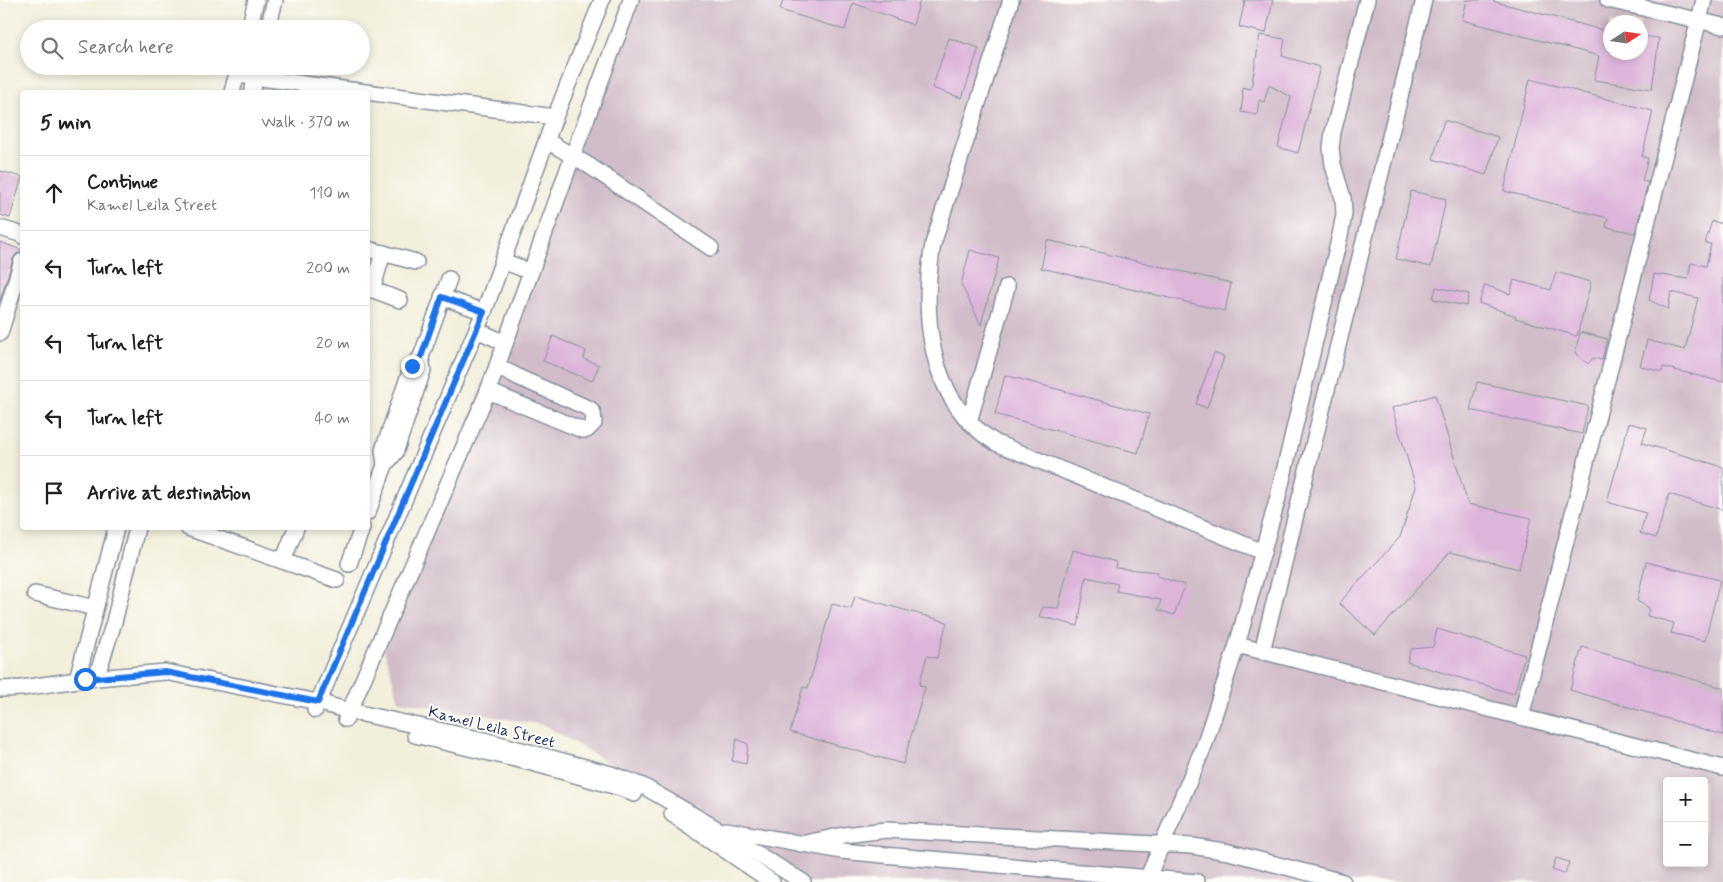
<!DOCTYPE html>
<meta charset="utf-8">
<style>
body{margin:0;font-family:Mynerve,sans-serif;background:#f2f2f2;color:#202124}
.controls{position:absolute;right:15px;bottom:15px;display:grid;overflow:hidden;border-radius:5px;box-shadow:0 2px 8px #0003}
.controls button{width:45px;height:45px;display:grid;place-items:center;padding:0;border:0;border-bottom:1px solid #e0e0e0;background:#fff;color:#202124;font:25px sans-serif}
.compass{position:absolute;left:1603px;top:15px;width:45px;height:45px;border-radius:50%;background:#fff;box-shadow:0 2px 8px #0003;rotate:78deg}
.stop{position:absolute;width:15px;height:15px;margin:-11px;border:4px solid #1a73e8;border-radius:50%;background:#fff}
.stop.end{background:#1a73e8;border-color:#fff;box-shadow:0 1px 5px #0008}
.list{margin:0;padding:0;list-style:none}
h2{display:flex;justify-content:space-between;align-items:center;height:65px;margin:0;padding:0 20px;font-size:21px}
h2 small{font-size:16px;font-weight:400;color:#757577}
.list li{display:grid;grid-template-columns:32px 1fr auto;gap:15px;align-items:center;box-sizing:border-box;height:75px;padding:0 20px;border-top:1px solid #e0e0e0}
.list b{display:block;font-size:19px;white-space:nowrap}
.list p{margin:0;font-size:16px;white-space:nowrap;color:#757577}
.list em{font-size:16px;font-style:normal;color:#757577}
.icon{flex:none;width:28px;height:28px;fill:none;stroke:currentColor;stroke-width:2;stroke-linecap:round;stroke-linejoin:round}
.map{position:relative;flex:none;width:1723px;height:882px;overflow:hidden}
.search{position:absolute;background:#fff;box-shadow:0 2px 8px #0003;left:20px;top:20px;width:350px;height:55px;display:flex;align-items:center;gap:12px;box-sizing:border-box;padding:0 18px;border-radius:28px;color:#757577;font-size:19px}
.panel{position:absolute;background:#fff;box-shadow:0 2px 8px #0003;left:20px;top:90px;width:350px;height:440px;border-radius:5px}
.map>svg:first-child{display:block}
.industrial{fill:#d1bdc9;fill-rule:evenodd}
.building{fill:#ddb4da}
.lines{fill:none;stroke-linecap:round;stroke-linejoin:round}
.minor-casing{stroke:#868f9c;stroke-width:18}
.minor{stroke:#fff;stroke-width:15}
.route{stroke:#1a73e8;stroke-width:6}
.labels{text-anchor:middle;stroke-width:4;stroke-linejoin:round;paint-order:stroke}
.street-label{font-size:16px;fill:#1b2f5e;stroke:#fdfcf7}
</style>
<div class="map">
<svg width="1723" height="882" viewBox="0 0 1723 882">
<rect width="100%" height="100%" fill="#fdfcf7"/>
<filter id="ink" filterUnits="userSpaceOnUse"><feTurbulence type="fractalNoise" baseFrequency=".02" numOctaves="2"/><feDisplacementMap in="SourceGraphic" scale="10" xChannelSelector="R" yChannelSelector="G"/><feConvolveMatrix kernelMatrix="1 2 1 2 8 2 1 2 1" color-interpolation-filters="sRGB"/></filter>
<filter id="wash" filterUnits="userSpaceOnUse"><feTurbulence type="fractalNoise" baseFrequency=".0096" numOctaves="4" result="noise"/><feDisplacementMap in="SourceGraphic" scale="20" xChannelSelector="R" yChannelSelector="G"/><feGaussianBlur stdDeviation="1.12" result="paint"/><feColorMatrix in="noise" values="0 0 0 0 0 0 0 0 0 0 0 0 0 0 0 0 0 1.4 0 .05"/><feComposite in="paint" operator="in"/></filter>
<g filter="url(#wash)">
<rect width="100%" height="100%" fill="#f2efdb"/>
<path class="industrial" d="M 631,0 L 1723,0 L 1723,882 L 807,882 L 701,817 L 544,725 L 399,701 L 384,649 L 399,600 ZM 1610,22 L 1640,22 L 1640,52 L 1610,52 ZM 1667,781 L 1704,781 L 1704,863 L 1667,863 Z"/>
<g id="blocks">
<g class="building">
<polygon points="783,0 920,0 913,25 853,3 845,30 780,10"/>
<polygon points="1245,0 1273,0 1266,33 1239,27"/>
<polygon points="1467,0 1489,0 1610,32 1610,52 1640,52 1640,36 1659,38 1652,89 1594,80 1599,56 1462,20"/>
<polygon points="1260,35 1285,39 1282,56 1320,67 1298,153 1278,147 1291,97 1269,85 1264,102 1259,100 1257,115 1241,112 1243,97 1242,87 1251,89"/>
<polygon points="949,38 979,48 962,98 932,88"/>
<polygon points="1530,79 1653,111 1642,157 1648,158 1642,181 1648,182 1635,233 1606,227 1608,218 1504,191"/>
<polygon points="1444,120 1498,137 1486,175 1433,159"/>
<polygon points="0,171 22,177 10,218 0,215"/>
<polygon points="1411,191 1446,199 1431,267 1396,259"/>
<polygon points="1712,221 1723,224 1723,382 1663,367 1662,372 1640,366 1647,340 1685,350 1698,298 1671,292 1668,309 1649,300 1654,274 1688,279 1691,263 1706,266 1711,244 1705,243"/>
<polygon points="1047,240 1231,283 1225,311 1041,268"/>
<polygon points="0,242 22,250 22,252 16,254 13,258 0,301"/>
<polygon points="970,250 999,258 981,325 961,284"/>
<polygon points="1556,272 1591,282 1577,336 1515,318 1516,316 1479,303 1485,285 1510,294 1514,280 1551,290"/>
<polygon points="1436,287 1469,294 1466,306 1433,299"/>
<polygon points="1580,332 1607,339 1602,360 1593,358 1588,364 1575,353"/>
<polygon points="553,336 586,351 584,359 599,365 592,381 543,361"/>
<polygon points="1214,353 1224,357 1207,408 1196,404"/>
<polygon points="1005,375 1149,414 1138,453 995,414"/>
<polygon points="1477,382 1588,406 1582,434 1470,410"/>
<polygon points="1435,395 1468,504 1531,518 1519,569 1450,552 1375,635 1339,603 1400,537 1416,487 1392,408"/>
<polygon points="1629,423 1647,428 1642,443 1723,467 1723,510 1669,494 1656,538 1640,533 1646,513 1607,502"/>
<polygon points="1073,550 1116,562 1115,568 1158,572 1157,576 1185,585 1174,615 1158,610 1161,600 1116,591 1118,584 1086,577 1078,626 1039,616 1043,607 1058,608"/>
<polygon points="1646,562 1720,580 1705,641 1671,633 1674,623 1647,616 1649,608 1637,601"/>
<polygon points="855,596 947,622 937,658 927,656 919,685 925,687 903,764 790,732 803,687 808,688 832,604 851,609"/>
<polygon points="1437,629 1525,655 1514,694 1407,662 1411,649 1433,647"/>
<polygon points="1582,647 1723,688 1723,735 1570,690"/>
<polygon points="737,739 748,744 746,764 732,761"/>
<polygon points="1556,858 1569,862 1565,874 1552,870"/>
</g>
</g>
</g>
<g filter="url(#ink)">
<use href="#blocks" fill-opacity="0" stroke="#868f9c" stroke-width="1"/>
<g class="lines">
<g class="minor-casing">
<g id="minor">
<path d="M 1011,0 L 933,244 C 921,315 928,402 996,443 L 1263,552"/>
<polyline points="1608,0 1723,26"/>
<polyline points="249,29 256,0"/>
<polyline points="268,29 275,0"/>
<polyline points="237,75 555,117"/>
<polyline points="232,92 239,66"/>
<polyline points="252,92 259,66"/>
<polyline points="547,141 588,165 711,248"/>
<polyline points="0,228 20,234 22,236"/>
<polyline points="368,249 416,262"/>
<polyline points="503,261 531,272"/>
<polyline points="368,288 400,300"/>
<polyline points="372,290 383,253"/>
<polyline points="442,297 484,312"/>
<polyline points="477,330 505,343"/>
<polyline points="0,333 22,261"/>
<polyline points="488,391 582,430 587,430 594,423 593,413 590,409 520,378 497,366"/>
<polyline points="969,422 1007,287"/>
<polyline points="385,465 383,450 412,366 421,357 449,279"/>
<polyline points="368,512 385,465 395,453 423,370 421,357"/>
<polyline points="188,528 337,580"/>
<polyline points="283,561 296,528"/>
<polyline points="349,564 362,528"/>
<polyline points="35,594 95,608"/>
<polyline points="1237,645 1723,768"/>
<polyline points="1262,651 1424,0"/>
<polyline points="96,678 114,622 137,528"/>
<polyline points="77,680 116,528"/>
<polyline points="0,689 21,688 85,679 165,672 318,702 349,711 484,740 611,774 643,786 717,829 803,882"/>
<polyline points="315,710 484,312 555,117 602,0"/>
<polyline points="1521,717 1704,0"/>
<polyline points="346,719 488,391 573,155 631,0"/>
<polyline points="415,735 536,764 621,788 634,794"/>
<polyline points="672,814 772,882"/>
<polyline points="726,830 842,851 883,855 1197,882"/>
<polyline points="801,844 844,835 886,830 1192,846 1229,852 1343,882"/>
<polyline points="1148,877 1204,746 1237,645 1278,497 1341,231 1344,214 1343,198 1333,165 1331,148 1333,132 1367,0"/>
</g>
</g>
<use href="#minor" class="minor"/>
</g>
</g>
<g class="lines" filter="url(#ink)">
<polyline class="route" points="85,679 165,672 318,702 484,312 442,297 421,357 412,366"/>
</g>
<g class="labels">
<g class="street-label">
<text transform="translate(492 726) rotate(14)" y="6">Kamel Leila Street</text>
</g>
</g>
</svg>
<div class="controls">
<button>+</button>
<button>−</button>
</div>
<svg class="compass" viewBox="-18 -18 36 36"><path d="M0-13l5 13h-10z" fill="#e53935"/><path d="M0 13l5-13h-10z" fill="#757577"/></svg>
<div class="stop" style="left:85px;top:679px"></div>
<div class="stop end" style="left:412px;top:366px"></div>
<div class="search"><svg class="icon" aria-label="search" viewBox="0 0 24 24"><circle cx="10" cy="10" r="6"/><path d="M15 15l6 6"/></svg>Search here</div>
<section class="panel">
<h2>5 min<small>Walk · 370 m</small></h2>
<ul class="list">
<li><svg class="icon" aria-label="ahead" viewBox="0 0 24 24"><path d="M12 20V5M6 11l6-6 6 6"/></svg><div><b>Continue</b><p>Kamel Leila Street</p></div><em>110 m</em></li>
<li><svg class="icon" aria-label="left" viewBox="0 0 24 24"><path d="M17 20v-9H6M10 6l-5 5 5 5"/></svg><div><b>Turn left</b></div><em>200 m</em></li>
<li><svg class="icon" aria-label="left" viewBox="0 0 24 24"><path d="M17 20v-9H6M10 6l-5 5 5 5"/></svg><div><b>Turn left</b></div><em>20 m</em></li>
<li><svg class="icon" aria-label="left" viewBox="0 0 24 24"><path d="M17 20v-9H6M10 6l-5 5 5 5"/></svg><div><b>Turn left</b></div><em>40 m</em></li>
<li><svg class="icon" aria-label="arrive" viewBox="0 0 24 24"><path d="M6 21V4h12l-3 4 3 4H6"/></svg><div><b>Arrive at destination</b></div></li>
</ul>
</section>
</div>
